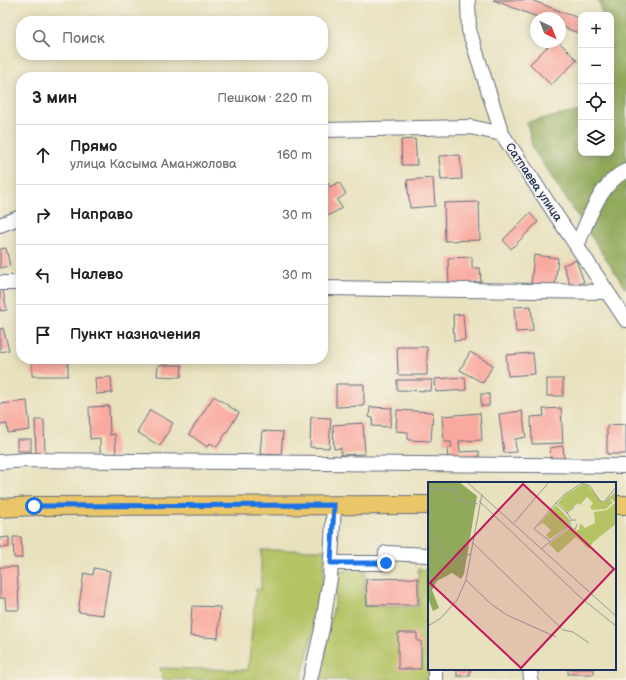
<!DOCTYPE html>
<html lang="ru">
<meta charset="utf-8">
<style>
body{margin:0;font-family:"Balsamiq Sans",sans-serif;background:#f6f6f6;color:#202124}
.controls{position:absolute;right:12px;top:12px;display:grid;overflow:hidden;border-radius:8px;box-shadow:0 2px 10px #0003}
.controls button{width:36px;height:36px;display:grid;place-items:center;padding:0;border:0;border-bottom:1px solid #e0e0e0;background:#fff;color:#202124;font:20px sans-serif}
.compass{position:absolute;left:530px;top:12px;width:36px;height:36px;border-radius:50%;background:#fff;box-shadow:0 2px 10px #0003;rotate:137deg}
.stop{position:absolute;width:12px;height:12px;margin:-9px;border:3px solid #1a73e8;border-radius:50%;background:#fff}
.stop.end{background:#1a73e8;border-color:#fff;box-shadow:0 1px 4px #0008}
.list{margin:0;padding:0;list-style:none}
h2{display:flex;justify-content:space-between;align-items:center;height:52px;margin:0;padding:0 16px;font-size:17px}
h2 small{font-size:13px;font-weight:400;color:#757577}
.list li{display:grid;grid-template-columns:26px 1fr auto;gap:12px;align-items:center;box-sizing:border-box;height:60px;padding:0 16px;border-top:1px solid #e0e0e0}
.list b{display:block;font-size:15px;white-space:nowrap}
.list p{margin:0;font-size:13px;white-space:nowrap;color:#757577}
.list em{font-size:13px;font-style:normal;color:#757577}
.icon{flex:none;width:22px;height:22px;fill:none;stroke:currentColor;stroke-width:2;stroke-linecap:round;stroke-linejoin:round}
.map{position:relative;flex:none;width:626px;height:680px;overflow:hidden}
.search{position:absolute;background:#fff;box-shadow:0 2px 10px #0003;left:16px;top:16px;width:312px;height:44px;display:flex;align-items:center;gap:10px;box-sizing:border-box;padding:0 14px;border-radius:16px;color:#757577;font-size:15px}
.panel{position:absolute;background:#fff;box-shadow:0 2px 10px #0003;left:16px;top:72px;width:312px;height:292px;border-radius:16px}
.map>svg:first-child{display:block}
.green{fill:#b5c365;stroke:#687962}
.forest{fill:#90a95a;stroke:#566c5c}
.building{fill:#f9a99f}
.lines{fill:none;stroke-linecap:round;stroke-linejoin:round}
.minor-casing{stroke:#636d7f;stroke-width:16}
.major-casing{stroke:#636d7f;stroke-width:20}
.minor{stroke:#fff;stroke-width:14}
.major{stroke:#eac669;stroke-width:18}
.route{stroke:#1a73e8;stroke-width:5}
.labels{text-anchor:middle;stroke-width:3;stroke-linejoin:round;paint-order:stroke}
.street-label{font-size:12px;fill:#1b2f5e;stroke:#f7f3e8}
.inset-road{fill:none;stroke:#969a97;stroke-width:1}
.view{fill:#c2185b;fill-opacity:0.15;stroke:#c2185b;stroke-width:2}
.inset-edge{fill:none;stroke:#1b2f5e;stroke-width:2}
</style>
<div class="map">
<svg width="626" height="680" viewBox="0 0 626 680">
<rect width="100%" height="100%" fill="#f7f3e8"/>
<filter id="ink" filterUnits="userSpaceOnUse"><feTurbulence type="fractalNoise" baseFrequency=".025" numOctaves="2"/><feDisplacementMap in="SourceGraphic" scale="8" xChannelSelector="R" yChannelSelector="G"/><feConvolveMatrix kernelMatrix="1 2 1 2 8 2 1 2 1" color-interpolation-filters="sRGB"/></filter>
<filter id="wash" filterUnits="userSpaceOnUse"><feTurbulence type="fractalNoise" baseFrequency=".012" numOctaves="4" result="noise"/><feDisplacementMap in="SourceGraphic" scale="16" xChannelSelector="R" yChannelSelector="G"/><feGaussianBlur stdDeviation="0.9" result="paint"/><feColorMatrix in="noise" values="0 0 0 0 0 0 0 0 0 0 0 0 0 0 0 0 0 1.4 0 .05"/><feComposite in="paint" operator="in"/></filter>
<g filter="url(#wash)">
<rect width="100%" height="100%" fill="#e8e1bd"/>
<g class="green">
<polygon points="261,550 325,550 322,595 301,680 163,680 160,668 248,670 256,589 261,590"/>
<polygon points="418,569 428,570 430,680 314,680 335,603 336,571 366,570 364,606 419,607"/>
</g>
<polygon class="forest" points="599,0 626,0 626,289 533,149 527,122 580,111 581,108 581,153 611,153 611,15 602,15"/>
<g id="blocks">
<g class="building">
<polygon points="493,0 531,0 581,19 581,34 560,26 560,18 540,18"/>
<polygon points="552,42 559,42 577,60 551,85 530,64"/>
<polygon points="415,139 417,165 402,165 401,140"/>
<polygon points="460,155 462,179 441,180 439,156"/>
<polygon points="433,178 435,206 410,208 407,180"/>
<polygon points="327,181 330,187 339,182 346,194 337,200 342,208 324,218 323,183"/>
<polygon points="479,202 480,240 445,241 444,203"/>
<polygon points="530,213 538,222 511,249 503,240"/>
<polygon points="6,248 10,266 0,268 0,249"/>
<polygon points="534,255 558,258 555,286 531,284"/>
<polygon points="472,257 472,268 480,268 481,282 474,282 474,287 449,288 448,258"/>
<polygon points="576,260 584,282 571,287 563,265"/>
<polygon points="0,290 3,290 7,310 0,311"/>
<polygon points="531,306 533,331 516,332 514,307"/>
<polygon points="463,314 465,340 454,341 453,315"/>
<polygon points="3,328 9,350 0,352 0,329"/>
<polygon points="397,347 427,347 427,375 398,375"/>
<polygon points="470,352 493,365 483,383 460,370"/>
<polygon points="533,353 535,374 508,376 506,355"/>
<polygon points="32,359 45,359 44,362 68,362 68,376 32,376"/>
<polygon points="158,365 182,365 181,377 157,376"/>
<polygon points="111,377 112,393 96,394 95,378"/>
<polygon points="465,377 466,390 436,392 435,379"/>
<rect x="547" y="379" width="16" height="17"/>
<polygon points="397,380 432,380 431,391 397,390"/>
<polygon points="336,384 364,384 364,406 336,407"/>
<rect x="481" y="394" width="8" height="12"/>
<polygon points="214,396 239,413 217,447 210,443 207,447 189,434"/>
<polygon points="27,401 30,430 8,433 7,424 0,425 0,404"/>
<polygon points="109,406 110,435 115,434 116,456 100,456 100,438 90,439 89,407"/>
<polygon points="370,407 392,408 390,427 372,426 373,418 369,417"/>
<polygon points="561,408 563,443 532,444 531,417 544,416 543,409"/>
<polygon points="150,410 173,423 160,446 137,432"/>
<polygon points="397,410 433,412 431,441 408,440 408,432 396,431"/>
<polygon points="522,411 526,437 515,439 516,452 504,453 499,414"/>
<polygon points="480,413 482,440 459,441 460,452 479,451 479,457 448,459 447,449 452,448 451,442 444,442 442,416"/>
<polygon points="311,417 331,418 329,448 310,447"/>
<polygon points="35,420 44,420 45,455 36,456"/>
<polygon points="363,423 365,454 341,455 341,448 334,449 333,425"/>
<polygon points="626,424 626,454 607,454 607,425"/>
<polygon points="262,431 283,432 281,455 260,454"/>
<rect x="17" y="439" width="14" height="12"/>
<polygon points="563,446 564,460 551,461 550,448"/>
<polygon points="9,537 9,547 0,548 0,538"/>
<polygon points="13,537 21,537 22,558 14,558"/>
<polygon points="0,567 17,567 19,610 6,610 5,598 0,598"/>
<polygon points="94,568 110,571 103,615 78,612 84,573 93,575"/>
<polygon points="418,578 418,605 367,605 366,579"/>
<polygon points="192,606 220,607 218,638 190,636"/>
<polygon points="398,633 417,633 417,641 421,641 421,669 398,669"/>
<rect x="457" y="669" width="13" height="7"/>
<rect x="568" y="669" width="26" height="5"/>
</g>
</g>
</g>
<g filter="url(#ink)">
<use href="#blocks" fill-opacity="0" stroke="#636d7f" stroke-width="1"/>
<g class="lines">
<g class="minor-casing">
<g id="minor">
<polyline points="468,0 469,30 502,134"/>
<polyline points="323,130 471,127 502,134 626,320"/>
<polyline points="0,225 21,217"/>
<path d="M 577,246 C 587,222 600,182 626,171"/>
<polyline points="0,283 21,283"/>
<polyline points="323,288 606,292"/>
<polyline points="0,462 27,460 626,466"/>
<polyline points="331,563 386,563 386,553 429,555"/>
<polyline points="435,669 435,680"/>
<polyline points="530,669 531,680"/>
<polyline points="310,680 322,629 330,578 334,505"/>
</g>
</g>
<g class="major-casing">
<g id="major">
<polyline points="615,505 626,505"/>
<polyline points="0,508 34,506 429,505"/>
</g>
</g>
<use href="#minor" class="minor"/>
<use href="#major" class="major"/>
</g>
</g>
<g class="lines" filter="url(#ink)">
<polyline class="route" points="34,506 334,505 331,563 386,563"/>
</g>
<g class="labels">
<g class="street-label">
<text transform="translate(534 182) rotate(56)" y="4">Сатпаева улица</text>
</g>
</g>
<g transform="translate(428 482)">
<rect width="188" height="188" fill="#e8e1bd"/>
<path d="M 155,2 L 160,4 L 175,21 L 187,10 L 188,18 L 186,20 L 184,17 L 182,19 L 185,20 L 178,27 L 164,28 L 162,25 L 165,21 L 159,15 L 152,23 L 150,21 L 139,30 L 130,21 L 137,13 ZM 188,20 L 188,42 L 165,60 L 161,67 L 148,55 L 130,71 L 121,62 L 142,46 L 146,49 L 151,48 L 152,41 L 157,46 L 167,41 L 166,30 L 179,28 ZM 128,23 L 141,37 L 141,44 L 122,57 L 118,53 L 123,48 L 115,41 L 109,45 Z" fill="#b5c365"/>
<path d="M 0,0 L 31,0 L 49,14 L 36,92 L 33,97 L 24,91 L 9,99 L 4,108 L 11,126 L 5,129 L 0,116 Z" fill="#90a95a"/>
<path class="inset-road" d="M 39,0 L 188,134M 0,6 L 27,8 L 29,18 L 50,22M 54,12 L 38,98 L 63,122 L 79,133 L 128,155M 51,19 L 152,115 L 188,144M 128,21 L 137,12 L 154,1 L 162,4 L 172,19 L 176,20 L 188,5M 143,37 L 139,31 L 146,25M 148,38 L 142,38 L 142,44 L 147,48 L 149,42M 86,41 L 121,0M 0,50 L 18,74 L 27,77 L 43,72M 122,59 L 106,47 L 128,21 L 139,31M 45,61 L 135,148 L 145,150 L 161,161M 113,67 L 142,44M 0,144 L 13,136 L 29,118 L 38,98"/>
<path class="view" d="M 95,2 L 186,87 L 93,186 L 2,101 Z"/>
<rect width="188" height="188" class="inset-edge"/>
</g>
</svg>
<div class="controls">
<button>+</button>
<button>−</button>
<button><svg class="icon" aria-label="locate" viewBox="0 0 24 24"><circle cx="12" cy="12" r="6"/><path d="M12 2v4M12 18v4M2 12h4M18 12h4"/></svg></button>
<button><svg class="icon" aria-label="layers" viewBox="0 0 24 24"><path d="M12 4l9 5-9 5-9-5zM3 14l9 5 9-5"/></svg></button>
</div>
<svg class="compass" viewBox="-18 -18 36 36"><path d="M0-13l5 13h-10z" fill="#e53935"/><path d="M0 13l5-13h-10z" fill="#757577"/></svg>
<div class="stop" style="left:34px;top:506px"></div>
<div class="stop end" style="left:386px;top:563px"></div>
<div class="search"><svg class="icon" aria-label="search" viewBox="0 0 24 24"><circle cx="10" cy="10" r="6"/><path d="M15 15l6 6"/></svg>Поиск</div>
<section class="panel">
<h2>3 мин<small>Пешком · 220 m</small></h2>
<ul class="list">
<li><svg class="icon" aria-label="ahead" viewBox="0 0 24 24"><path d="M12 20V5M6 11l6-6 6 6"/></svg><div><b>Прямо</b><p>улица Касыма Аманжолова</p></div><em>160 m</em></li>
<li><svg class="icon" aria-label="right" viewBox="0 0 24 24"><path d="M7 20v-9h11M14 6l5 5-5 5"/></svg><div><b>Направо</b></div><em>30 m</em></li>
<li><svg class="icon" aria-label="left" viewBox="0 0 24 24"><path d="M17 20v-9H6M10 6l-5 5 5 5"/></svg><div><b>Налево</b></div><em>30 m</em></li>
<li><svg class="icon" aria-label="arrive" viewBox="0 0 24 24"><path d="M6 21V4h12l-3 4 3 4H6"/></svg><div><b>Пункт назначения</b></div></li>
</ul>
</section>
</div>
